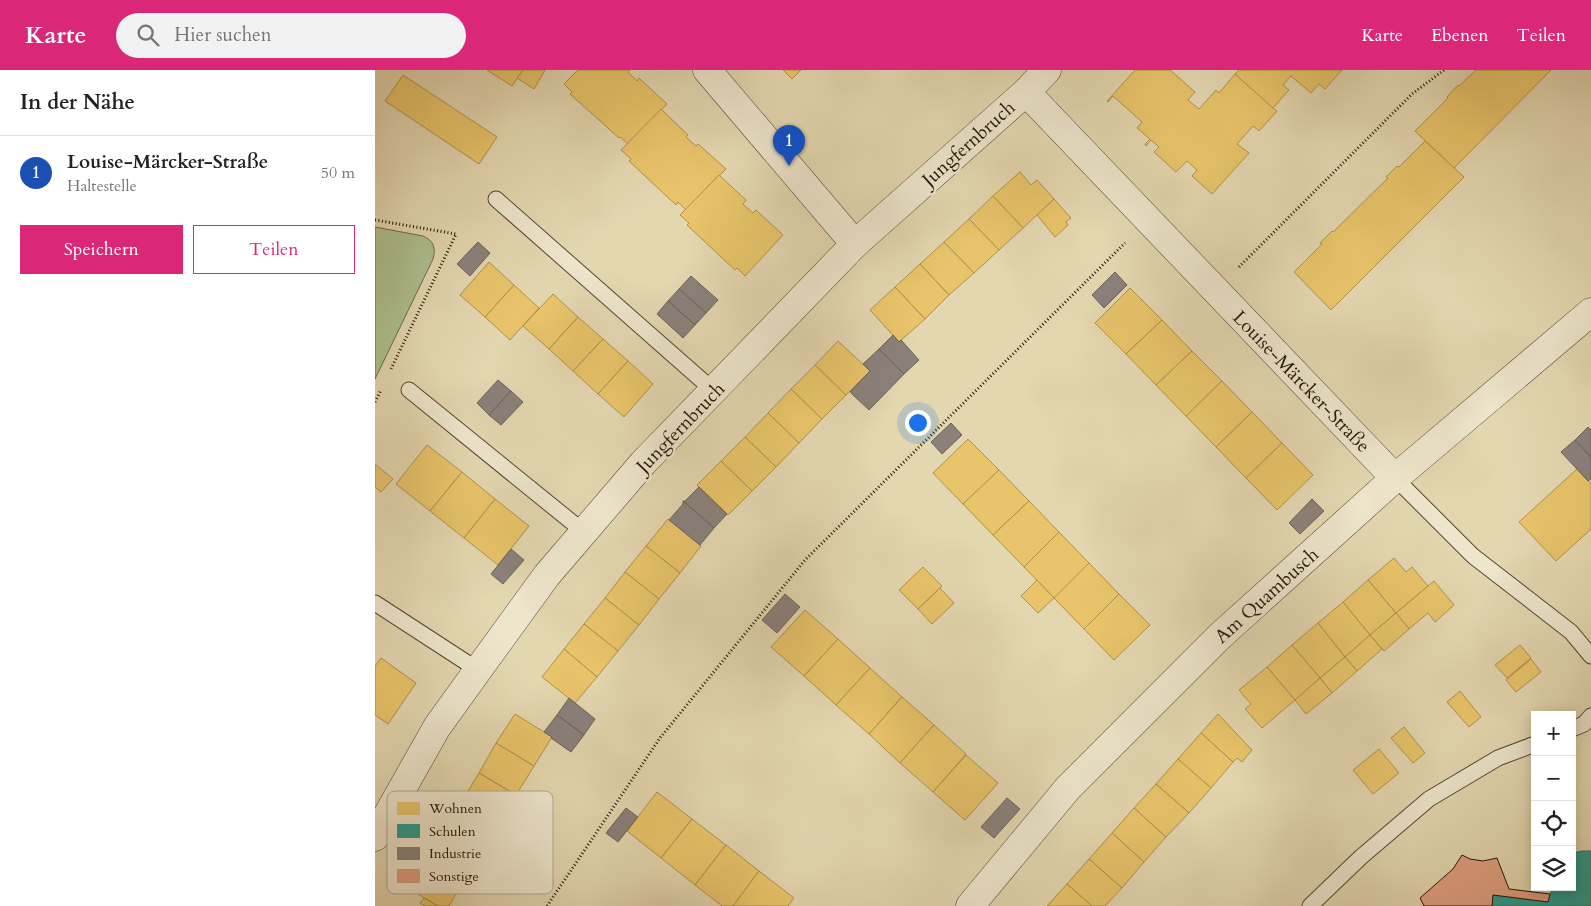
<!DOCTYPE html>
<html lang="de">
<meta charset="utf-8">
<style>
body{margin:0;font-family:Cardo,serif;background:#f2f2f2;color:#202124}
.controls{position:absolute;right:15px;bottom:15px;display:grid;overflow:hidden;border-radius:0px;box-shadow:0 2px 12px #0003}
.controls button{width:45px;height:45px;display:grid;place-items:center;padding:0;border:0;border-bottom:1px solid #e0e0e0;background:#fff;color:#202124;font:25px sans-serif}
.you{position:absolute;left:542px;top:352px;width:18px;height:18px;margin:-12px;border:4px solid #fff;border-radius:50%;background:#1a73e8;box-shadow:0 0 0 8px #1a73e833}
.badge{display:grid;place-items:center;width:32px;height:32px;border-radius:50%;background:#db2777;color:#fff;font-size:16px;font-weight:700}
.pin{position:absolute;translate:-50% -41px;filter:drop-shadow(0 1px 2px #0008)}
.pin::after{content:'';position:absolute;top:26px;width:18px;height:15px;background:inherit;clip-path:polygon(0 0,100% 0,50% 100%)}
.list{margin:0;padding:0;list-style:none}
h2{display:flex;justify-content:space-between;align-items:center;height:65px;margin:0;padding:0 20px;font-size:21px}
h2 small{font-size:16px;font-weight:400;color:#757577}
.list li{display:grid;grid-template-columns:32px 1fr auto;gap:15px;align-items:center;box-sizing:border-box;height:75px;padding:0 20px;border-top:1px solid #e0e0e0}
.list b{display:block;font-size:19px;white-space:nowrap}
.list p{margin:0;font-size:16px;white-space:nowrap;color:#757577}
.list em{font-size:16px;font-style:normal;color:#757577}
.actions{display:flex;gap:10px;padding:15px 20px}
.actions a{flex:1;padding:11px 0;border:1px solid #db2777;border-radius:0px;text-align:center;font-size:18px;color:#db2777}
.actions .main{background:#db2777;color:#fff}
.icon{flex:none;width:28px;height:28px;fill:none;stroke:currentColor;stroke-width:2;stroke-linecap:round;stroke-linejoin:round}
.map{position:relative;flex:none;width:1216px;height:836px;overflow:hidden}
header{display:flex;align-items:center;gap:30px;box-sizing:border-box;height:70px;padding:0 25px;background:#db2777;color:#fff}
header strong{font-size:24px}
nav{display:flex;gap:28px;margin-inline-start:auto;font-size:18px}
.search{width:350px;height:45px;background:#f2f2f2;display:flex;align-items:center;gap:12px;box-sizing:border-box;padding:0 18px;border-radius:28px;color:#757577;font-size:19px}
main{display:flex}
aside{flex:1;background:#fff}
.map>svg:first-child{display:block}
.green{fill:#aebf90;stroke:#6a6a4c}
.homes{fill:#e9c46a;stroke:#ae904c}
.schools{fill:#2a9d8f;stroke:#287466}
.industry{fill:#8a817c;stroke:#6c6159}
.building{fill:#df9f80;stroke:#251507}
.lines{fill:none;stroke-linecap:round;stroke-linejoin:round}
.service-casing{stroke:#544631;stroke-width:17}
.minor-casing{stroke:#544631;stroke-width:29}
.path{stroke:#251507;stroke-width:3;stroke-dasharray:1 2.5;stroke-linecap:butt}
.service{stroke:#ede5cc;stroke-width:15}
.minor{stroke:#ede5cc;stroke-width:28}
.labels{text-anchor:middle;stroke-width:5;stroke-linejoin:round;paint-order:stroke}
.street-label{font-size:19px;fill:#251507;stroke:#ede5cc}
.key{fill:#ede5cc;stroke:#b1a791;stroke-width:1}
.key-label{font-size:14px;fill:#251507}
</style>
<header>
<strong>Karte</strong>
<div class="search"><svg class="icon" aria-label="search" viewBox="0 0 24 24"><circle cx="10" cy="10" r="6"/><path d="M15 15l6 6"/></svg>Hier suchen</div>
<nav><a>Karte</a><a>Ebenen</a><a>Teilen</a></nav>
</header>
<main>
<aside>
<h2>In der Nähe<small></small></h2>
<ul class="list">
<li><span class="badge" style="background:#1a4fb4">1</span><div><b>Louise-Märcker-Straße</b><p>Haltestelle</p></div><em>50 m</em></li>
</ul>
<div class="actions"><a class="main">Speichern</a><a>Teilen</a></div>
</aside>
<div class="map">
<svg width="1216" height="836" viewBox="0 0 1216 836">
<rect width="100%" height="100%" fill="#e3d7b0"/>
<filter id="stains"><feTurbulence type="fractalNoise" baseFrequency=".004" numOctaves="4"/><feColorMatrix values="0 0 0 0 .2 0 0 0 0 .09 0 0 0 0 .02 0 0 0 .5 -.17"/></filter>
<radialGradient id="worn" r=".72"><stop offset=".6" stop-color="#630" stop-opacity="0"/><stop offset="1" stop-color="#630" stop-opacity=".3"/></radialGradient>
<path class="green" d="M 0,157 L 48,166 C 59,171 61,178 58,189 L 0,309 Z"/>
<g class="homes">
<polygon points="112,0 148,0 137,16"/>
<polygon points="148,0 170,0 159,19 142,8"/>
<polygon points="203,0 255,0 253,2 262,11 264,8 292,34 253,74 245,67 244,68 195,24 197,22 189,14"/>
<polygon points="408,0 426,0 417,9"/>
<polygon points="760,0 795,0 820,22 813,30 824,39 841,20 844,23 860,4 902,41 884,61 878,56 862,74 874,83 837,124 817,106 822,100 812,91 801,102 779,82 784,77 776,70 771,76 770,74 775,69 762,58 767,52 738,26 733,32 732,31"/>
<polygon points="864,0 967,0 950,19 944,14 936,23 916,6 908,15 914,20 898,38 860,4"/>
<polygon points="1101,0 1176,0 1079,98 1040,61 1073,28 1072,27 1083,15 1084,16"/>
<polygon points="28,5 122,67 104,94 10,31"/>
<polygon points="286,39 313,65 311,67 321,76 323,74 351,99 311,140 303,132 301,135 254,91 256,89 246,80"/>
<polygon points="1050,71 1089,107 956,240 919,202 947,174 945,173 957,161 958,162 1013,108 1011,107 1022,96 1024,97"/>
<polygon points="645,102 656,115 662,110 679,129 648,158 618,126"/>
<polygon points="344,105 371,130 368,134 378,143 381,140 408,165 370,206 362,198 360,200 312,155 314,153 305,145"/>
<polygon points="618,126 648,158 624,180 594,149"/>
<polygon points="679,129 696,148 691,152 693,155 680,167 662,145"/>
<polygon points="594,149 624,180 599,203 569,172"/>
<polygon points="569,172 599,203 574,225 545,194"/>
<polygon points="114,192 139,215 110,247 85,225"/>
<polygon points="545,194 574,225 550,249 520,217"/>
<polygon points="139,215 164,238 135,270 110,247"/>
<polygon points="520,217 550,249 524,272 495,240"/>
<polygon points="755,218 787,250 751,284 720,253"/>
<polygon points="178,224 203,247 174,279 148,256"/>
<polygon points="203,247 228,269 198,301 174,279"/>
<polygon points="787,250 817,281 781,315 751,284"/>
<polygon points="228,269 253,291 223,324 198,301"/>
<polygon points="463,271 495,301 471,325 440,295"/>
<polygon points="817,281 847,311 811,346 781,315"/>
<polygon points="253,291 278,314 249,347 223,324"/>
<polygon points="440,295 471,325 447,349 416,319"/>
<polygon points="847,311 877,342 841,377 811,346"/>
<polygon points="416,319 447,349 424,373 393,343"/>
<polygon points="877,342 907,373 871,408 841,377"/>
<polygon points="393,343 424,373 401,397 370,367"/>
<polygon points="370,367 401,397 377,421 346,391"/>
<polygon points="593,369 624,400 588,434 558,403"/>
<polygon points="907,373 938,405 902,440 871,408"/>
<polygon points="52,375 87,402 55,441 21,414"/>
<polygon points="346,391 377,421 353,445 322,415"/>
<polygon points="0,394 18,409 6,422 0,417"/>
<polygon points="1202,399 1216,414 1216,459 1181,491 1144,452"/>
<polygon points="624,400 654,431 618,465 588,434"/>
<polygon points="87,402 120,429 89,468 55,441"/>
<polygon points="120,429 154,456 123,495 89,468"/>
<polygon points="654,431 684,462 649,497 618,465"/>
<polygon points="293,449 326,476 305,503 271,476"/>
<polygon points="684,462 714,493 679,528 649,497"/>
<polygon points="271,476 305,503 284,529 250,502"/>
<polygon points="1019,488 1031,502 1037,497 1053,516 1021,543 993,510"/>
<polygon points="714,493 744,524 709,559 679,528"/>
<polygon points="548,497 567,516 543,539 524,520"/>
<polygon points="250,502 284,529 264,555 230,528"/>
<polygon points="662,510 679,528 663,543 646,526"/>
<polygon points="993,510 1021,543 995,565 968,532"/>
<polygon points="1059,511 1079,535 1060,552 1053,543 1034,559 1021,543"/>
<polygon points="565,518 579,533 557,554 543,539"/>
<polygon points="744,524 775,555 739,590 709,559"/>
<polygon points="230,528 264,555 243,581 209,554"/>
<polygon points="968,532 995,565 970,587 943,553"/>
<polygon points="430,540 463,569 429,606 396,577"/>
<polygon points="1021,543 1034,559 1009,581 995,565"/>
<polygon points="943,553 970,587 945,608 917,575"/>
<polygon points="209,554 243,581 222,607 189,579"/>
<polygon points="995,565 1007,579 982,601 970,587"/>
<polygon points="463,569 495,598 461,635 429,606"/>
<polygon points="917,575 945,608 920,630 892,597"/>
<polygon points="1145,575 1156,588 1132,608 1120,595"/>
<polygon points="189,579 222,607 200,633 167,607"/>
<polygon points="970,587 982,601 957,623 945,608"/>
<polygon points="6,588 41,613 13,654 0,645 0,596"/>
<polygon points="1156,589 1166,602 1141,622 1131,610"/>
<polygon points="892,597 920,630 887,658 870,639 876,634 864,620"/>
<polygon points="495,598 527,627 494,664 461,635"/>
<polygon points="945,608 957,623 931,644 920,630"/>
<polygon points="1085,621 1106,647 1094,657 1072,632"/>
<polygon points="527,627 559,655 525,693 494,664"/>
<polygon points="140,644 177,667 159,696 121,673"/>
<polygon points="843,644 877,680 867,692 862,688 858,692 826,663"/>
<polygon points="559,655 591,684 558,722 525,693"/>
<polygon points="1029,657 1050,683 1038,693 1016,668"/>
<polygon points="826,663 858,692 836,718 803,689"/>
<polygon points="121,673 159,696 141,725 104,703"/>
<polygon points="1004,679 1024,703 998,724 978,700"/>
<polygon points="591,685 623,713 590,750 558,722"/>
<polygon points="803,689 836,718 814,743 781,714"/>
<polygon points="104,703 141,725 123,754 87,731"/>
<polygon points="781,714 814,743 791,767 759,738"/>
<polygon points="282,722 317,749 286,788 252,761"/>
<polygon points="759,738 791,767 769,792 737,763"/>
<polygon points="317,749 351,775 320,815 286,788"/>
<polygon points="737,763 769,792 747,818 714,789"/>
<polygon points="351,775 384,801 358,836 347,836 320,815"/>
<polygon points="52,788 89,810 74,836 63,836 34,819"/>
<polygon points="714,789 747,818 730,836 717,836 692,814"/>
<polygon points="384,801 419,828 413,836 358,836"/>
<polygon points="692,814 717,836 672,836"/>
<polygon points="49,828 63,836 50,836 45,833"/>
</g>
<polygon class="schools" points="1207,781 1216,781 1216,836 1117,836 1118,825 1173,832 1175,824 1179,817 1197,817 1197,783"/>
<g class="industry">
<polygon points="103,172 115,183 95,206 82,194"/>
<polygon points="740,202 752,215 729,238 717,225"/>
<polygon points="316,206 343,230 331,243 304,219"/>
<polygon points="304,219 331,243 320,255 293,231"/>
<polygon points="293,231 320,255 308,268 282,244"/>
<polygon points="518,265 524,272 526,270 544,290 529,304 504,279"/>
<polygon points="504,279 529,304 494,340 475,322 495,301 488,294"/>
<polygon points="123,310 136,321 114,345 102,333"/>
<polygon points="136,321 148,332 126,355 114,345"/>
<polygon points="576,353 587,365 567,384 556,372"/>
<polygon points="1213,357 1216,360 1216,387 1200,370"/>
<polygon points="1200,370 1216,387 1216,409 1213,411 1186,382"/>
<polygon points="324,417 352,444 339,458 308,431 310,431"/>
<polygon points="937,429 949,441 925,464 914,453"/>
<polygon points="308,431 339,458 325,475 294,450 308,434"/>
<polygon points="136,479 149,490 128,514 116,504"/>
<polygon points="410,524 425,537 402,563 387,550"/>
<polygon points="194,628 220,649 209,665 182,645"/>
<polygon points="182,645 209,665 196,682 176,668 177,667 169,662"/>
<polygon points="632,728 645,739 619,768 606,757"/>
<polygon points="251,738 263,747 243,772 231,763"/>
</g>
<polygon class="building" points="1087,785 1095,789 1108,791 1122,788 1134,819 1175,824 1173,832 1118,825 1117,836 1049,836 1045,828 1078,799"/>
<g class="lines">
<g class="service-casing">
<g id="service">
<polyline points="121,129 339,321"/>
<polyline points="34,320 209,462"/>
<polyline points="1020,408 1098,486 1196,562 1216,586"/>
<polyline points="0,533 103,600"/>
<polyline points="1197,659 1209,654 1216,646"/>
<polyline points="935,836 986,787 1054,729 1123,688 1160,674"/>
</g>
</g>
<g class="minor-casing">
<g id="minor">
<polyline points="332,0 480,174"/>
<polyline points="651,22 1020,408"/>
<polyline points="0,767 62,657 103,600 172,505 268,393 480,174 651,22 672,0"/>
<polyline points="595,836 693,718 845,566 1020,408 1216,242"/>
</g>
</g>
<g class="path">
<polyline points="0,150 81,164 16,299"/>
<polyline points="864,197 1037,24 1069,0"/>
<polyline points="0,332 6,320"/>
<polyline points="172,836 285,668 430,490 750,173"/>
</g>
<use href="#service" class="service"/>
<use href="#minor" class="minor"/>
</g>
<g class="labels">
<g class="street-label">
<text transform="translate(593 73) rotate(-42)" y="7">Jungfernbruch</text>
<text transform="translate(927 311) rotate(46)" y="7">Louise-Märcker-Straße</text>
<text transform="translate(305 357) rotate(-46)" y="7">Jungfernbruch</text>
<text transform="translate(891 525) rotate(-42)" y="7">Am Quambusch</text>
</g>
</g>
<rect x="12" y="721" width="166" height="103" rx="8" class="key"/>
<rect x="22" y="732" width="23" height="13" fill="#e9c46a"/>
<rect x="22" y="754" width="23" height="14" fill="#2a9d8f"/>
<rect x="22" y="777" width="23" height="13" fill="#8a817c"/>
<rect x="22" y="799" width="23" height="14" fill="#df9f80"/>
<g class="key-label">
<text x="54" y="743">Wohnen</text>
<text x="54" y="766">Schulen</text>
<text x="54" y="788">Industrie</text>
<text x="54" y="811">Sonstige</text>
</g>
<rect width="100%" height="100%" filter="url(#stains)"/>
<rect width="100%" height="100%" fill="url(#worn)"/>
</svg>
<div class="controls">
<button>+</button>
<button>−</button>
<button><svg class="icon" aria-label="locate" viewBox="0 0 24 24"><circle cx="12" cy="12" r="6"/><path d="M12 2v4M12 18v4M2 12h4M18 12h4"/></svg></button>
<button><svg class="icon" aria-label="layers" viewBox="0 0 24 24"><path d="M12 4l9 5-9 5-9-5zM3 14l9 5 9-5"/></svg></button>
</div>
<div class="you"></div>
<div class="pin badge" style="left:414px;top:96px;background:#1a4fb4">1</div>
</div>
</main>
